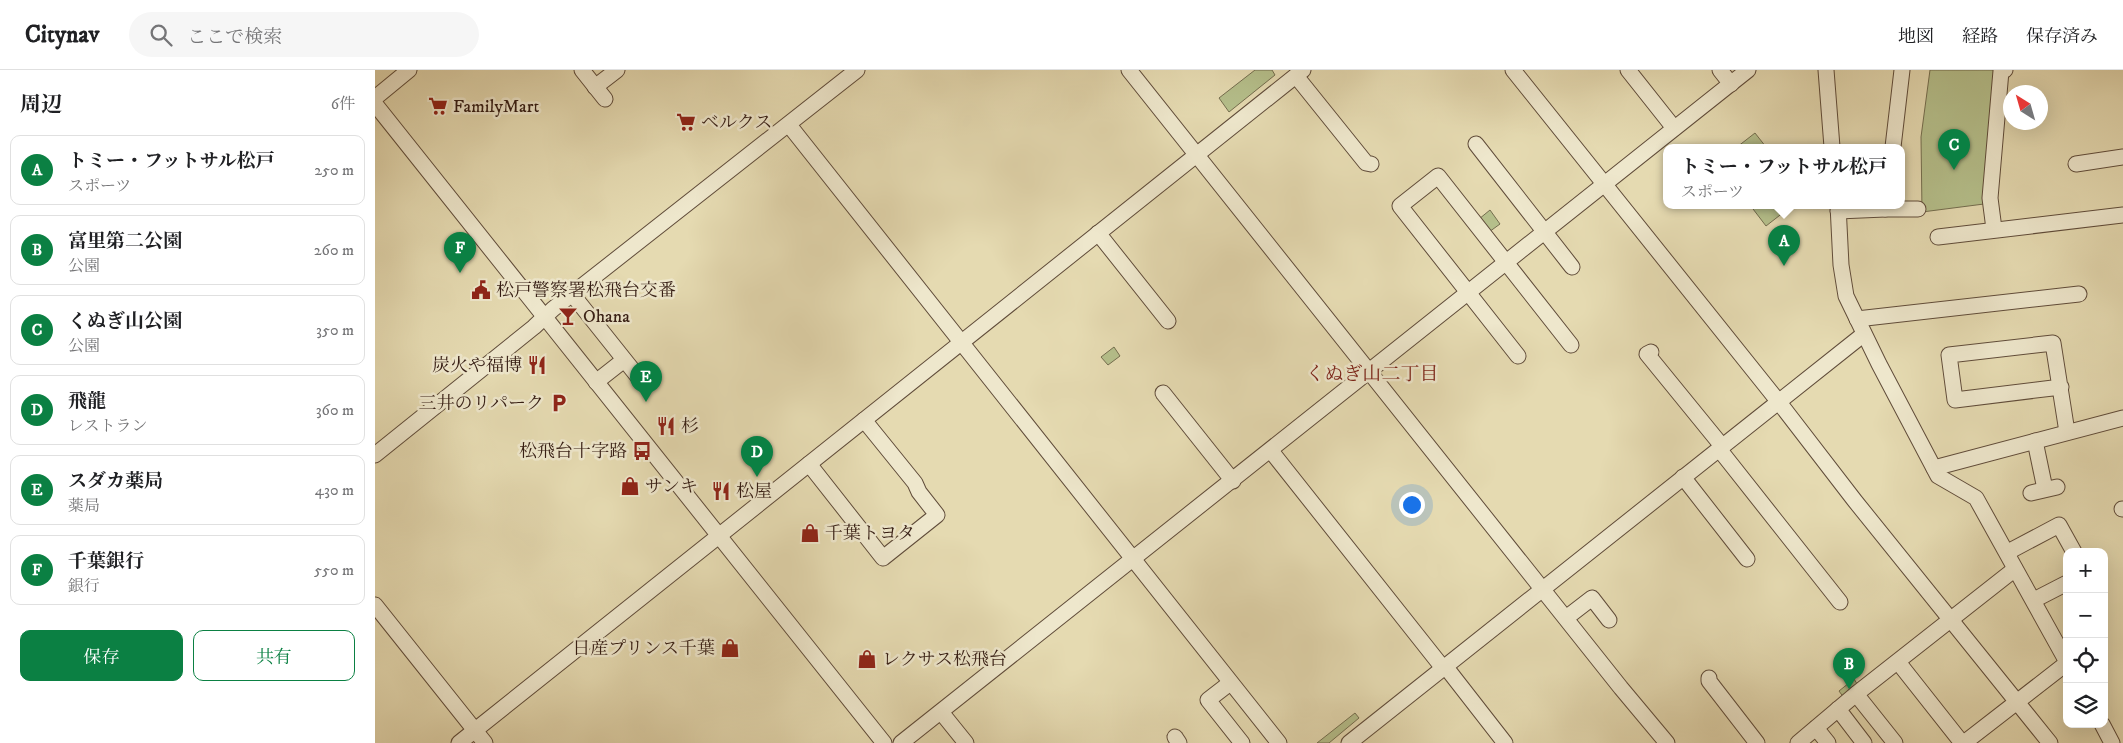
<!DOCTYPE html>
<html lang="ja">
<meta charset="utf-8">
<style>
body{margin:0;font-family:"IM FELL DW Pica","Noto Serif JP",serif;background:#f6f6f6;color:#202124}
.controls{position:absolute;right:15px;bottom:15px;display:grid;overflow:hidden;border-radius:10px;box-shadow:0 5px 20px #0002}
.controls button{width:45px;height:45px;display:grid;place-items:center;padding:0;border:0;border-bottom:1px solid #e0e0e0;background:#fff;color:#202124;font:25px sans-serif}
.compass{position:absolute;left:1628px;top:15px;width:45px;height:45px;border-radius:50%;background:#fff;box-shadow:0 5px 20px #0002;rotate:323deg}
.you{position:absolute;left:1036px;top:434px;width:18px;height:18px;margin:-12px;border:4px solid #fff;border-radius:50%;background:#1a73e8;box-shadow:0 0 0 8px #1a73e833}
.badge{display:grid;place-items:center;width:32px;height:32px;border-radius:50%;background:#0b8043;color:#fff;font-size:16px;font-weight:700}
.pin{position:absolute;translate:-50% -41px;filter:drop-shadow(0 1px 2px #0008)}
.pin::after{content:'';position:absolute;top:26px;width:18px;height:15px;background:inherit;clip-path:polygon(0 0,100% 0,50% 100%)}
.popup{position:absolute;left:1288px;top:74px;width:242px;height:65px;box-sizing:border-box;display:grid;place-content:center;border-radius:10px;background:#fff;filter:drop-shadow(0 1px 4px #0005);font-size:16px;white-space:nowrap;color:#757577}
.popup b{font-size:19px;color:#202124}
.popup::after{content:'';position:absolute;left:50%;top:100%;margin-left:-10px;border:10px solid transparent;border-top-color:#fff}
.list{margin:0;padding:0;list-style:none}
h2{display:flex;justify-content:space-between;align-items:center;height:65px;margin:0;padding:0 20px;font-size:21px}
h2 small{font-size:16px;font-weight:400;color:#757577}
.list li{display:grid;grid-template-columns:32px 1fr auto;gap:15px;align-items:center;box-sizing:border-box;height:70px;margin:0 10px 10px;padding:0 10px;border:1px solid #e0e0e0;border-radius:10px}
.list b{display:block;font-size:19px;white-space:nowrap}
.list p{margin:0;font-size:16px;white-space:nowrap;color:#757577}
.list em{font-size:16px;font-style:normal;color:#757577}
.actions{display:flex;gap:10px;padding:15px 20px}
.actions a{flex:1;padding:11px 0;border:1px solid #0b8043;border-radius:10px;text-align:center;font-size:18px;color:#0b8043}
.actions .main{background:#0b8043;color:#fff}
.icon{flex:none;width:28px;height:28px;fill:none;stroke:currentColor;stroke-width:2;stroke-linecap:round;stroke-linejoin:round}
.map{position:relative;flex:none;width:1748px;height:673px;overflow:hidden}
header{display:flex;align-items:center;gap:30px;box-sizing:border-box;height:70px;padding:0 25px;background:#fff;border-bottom:1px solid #e0e0e0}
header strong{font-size:24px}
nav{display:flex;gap:28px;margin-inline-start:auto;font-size:18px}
.search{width:350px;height:45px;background:#f6f6f6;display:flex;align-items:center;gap:12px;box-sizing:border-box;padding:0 18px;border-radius:28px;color:#757577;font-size:19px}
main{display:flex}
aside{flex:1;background:#fff}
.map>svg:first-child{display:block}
.green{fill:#b5bf8b;stroke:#746e4f}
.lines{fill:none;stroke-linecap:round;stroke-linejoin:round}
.minor-casing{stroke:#604c3a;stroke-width:17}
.minor{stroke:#eee7cc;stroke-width:15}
.labels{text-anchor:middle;stroke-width:5;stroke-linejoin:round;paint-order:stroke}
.poi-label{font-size:18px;fill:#341c13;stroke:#eee7cc;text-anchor:start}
.neighbourhood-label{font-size:19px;fill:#7a1f14;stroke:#eee7cc}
</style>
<header>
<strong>Citynav</strong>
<div class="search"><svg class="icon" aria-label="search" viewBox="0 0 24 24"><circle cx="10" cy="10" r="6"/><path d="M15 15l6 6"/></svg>ここで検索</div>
<nav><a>地図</a><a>経路</a><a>保存済み</a></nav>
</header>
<main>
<aside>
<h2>周辺<small>6件</small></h2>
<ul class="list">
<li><span class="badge">A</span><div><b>トミー・フットサル松戸</b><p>スポーツ</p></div><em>250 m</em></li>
<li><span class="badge">B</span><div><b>富里第二公園</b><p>公園</p></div><em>260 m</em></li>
<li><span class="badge">C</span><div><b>くぬぎ山公園</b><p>公園</p></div><em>350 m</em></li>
<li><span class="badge">D</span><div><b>飛龍</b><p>レストラン</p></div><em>360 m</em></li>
<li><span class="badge">E</span><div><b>スダカ薬局</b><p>薬局</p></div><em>430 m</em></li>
<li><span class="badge">F</span><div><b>千葉銀行</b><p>銀行</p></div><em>550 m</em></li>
</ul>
<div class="actions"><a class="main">保存</a><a>共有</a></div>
</aside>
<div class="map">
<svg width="1748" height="673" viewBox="0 0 1748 673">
<rect width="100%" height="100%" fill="#e5dab1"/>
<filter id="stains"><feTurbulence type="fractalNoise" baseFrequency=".004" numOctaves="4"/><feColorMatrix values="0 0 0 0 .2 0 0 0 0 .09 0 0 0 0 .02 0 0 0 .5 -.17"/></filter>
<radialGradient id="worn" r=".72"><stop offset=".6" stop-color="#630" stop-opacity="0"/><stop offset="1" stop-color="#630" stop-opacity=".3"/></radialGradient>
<g class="green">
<polygon points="880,0 897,0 900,5 854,42 844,28"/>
<polygon points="1555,0 1621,0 1609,134 1547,142 1546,67"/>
<polygon points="1380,63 1391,77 1362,77"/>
<polygon points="1375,135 1418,135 1391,156"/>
<polygon points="1115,140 1125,154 1114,162 1104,149"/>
<polygon points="739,277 745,286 733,295 726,287"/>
<polygon points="1479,609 1484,617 1469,628 1464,621"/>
<polygon points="980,643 984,648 954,673 942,673"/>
</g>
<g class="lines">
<g class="minor-casing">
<g id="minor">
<polyline points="207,0 230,29"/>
<polyline points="754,0 1246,618 1292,673"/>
<polyline points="1138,0 1403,331 1480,431 1675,673"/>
<polyline points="1253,0 1299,58"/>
<polyline points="1345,0 1356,14"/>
<polyline points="1451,0 1457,77"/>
<polyline points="921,6 991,93 996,94"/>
<polyline points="220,17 242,0"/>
<polyline points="0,28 34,0"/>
<polyline points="0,34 509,673"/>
<polyline points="414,55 904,673"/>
<polyline points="1101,74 1197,197"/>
<polyline points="1518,77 1527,0"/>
<polyline points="1701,94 1748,87"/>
<polyline points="1463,135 1466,195 1471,226 1504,294 1563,406 1601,428 1692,592"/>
<polyline points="1510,139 1543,139"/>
<polyline points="1463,141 1510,139 1511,135"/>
<polyline points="1619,159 1615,128 1626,1 1630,0"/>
<polyline points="723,163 793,251"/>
<polyline points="1563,167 1748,145"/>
<polyline points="197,224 268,313"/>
<polyline points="1482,249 1704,224"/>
<polyline points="1276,282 1272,284 1347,376"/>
<polyline points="1143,286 1025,136 1063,106 1196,275"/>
<polyline points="221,312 249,290"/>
<polyline points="1686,317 1580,330 1574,285 1678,273 1692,362"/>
<polyline points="788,323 858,411"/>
<polyline points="1660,371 1670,419"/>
<polyline points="1344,379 1465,532"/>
<polyline points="896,381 1068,598"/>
<polyline points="0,385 159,257 178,239 482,0"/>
<polyline points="434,394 508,488 562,445 544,422 540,413 489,350"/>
<polyline points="1559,398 1748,348"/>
<polyline points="1308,407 1372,489"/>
<polyline points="1656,423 1682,417"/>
<polyline points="1747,439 1748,439"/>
<polyline points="1633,482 1684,455 1699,482"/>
<polyline points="1659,530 1692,513"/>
<polyline points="0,535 110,673"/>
<polyline points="1191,548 1217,528 1234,550"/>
<polyline points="1523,592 1587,673"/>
<polyline points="1070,596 1130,673"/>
<polyline points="1334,608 1334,611 1382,673"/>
<polyline points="855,613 833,630 867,673"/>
<polyline points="1481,624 1520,673"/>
<polyline points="1463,639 1489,673"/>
<polyline points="566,642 591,673"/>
<polyline points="1727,654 1737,673"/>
<polyline points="1441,658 1453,673"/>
<polyline points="800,667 804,673"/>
<polyline points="84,673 928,0"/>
<polyline points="526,673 1373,0"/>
<polyline points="974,673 1489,264"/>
<polyline points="1423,673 1481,624 1640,499"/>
<polyline points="1589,673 1692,593"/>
</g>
</g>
<use href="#minor" class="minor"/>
</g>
<defs>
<g id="supermarket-bare" transform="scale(1.5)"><path d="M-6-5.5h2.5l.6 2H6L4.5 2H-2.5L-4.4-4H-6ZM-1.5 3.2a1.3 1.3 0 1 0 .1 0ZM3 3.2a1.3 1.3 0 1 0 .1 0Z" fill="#8f2418" stroke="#eee7cc" stroke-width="2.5" paint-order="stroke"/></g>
<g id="civic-bare" transform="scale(1.5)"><path d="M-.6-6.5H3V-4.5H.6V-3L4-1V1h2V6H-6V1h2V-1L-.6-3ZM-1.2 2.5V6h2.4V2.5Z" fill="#8f2418" stroke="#eee7cc" stroke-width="2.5" paint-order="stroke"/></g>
<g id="bar-bare" transform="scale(1.5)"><path d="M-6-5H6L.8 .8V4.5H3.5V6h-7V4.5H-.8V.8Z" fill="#8f2418" stroke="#eee7cc" stroke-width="2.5" paint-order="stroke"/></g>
<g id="restaurant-bare" transform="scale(1.5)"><path d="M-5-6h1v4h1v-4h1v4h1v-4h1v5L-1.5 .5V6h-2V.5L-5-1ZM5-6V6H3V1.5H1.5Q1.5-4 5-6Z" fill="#8f2418" stroke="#eee7cc" stroke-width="2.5" paint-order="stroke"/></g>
<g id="parking-bare" transform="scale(1.5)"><path d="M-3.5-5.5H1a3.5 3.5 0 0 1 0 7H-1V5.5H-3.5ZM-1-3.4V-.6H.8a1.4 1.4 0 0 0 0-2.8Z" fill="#8f2418" stroke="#eee7cc" stroke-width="2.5" paint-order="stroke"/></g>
<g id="bus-bare" transform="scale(1.5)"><path d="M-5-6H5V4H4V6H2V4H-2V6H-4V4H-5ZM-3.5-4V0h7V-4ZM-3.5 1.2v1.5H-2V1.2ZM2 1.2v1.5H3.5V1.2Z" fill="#8f2418" stroke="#eee7cc" stroke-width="2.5" paint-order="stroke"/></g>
<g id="shop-bare" transform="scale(1.5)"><path d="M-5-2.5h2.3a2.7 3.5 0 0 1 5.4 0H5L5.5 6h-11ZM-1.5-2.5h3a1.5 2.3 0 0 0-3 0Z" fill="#8f2418" stroke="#eee7cc" stroke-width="2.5" paint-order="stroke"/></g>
</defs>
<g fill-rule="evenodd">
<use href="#supermarket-bare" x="63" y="36"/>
<use href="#supermarket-bare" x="311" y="52"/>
<use href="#civic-bare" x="106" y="220"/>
<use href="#bar-bare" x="193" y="246"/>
<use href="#restaurant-bare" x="162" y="295"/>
<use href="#parking-bare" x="184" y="333"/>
<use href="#restaurant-bare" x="291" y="356"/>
<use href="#bus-bare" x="267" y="381"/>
<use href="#shop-bare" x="255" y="416"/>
<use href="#restaurant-bare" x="346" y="421"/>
<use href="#shop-bare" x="435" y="463"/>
<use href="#shop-bare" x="355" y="578"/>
<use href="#shop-bare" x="492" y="589"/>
</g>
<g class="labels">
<g class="poi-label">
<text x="78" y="42">FamilyMart</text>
<text x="326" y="58">ベルクス</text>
<text x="121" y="226">松戸警察署松飛台交番</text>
<text x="208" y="252">Ohana</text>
<text x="147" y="301" text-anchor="end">炭火や福博</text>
<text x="169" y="339" text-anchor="end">三井のリパーク</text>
<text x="306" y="362">杉</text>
<text x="252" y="387" text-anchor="end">松飛台十字路</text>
<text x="270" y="422">サンキ</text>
<text x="361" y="427">松屋</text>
<text x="450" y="469">千葉トヨタ</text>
<text x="340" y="584" text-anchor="end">日産プリンス千葉</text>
<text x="507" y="595">レクサス松飛台</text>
</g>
<g class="neighbourhood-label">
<text x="997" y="310">くぬぎ山二丁目</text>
</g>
</g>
<rect width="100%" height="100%" filter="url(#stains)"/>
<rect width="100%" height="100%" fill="url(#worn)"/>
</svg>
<div class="controls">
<button>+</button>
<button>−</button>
<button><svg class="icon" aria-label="locate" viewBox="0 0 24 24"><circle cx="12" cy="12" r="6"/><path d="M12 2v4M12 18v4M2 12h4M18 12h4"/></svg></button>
<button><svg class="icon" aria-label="layers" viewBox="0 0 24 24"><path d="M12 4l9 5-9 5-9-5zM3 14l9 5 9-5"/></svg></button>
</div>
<svg class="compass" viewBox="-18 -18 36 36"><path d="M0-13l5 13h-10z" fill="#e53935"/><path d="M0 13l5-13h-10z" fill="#757577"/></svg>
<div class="you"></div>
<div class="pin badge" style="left:1409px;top:196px">A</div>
<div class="popup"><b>トミー・フットサル松戸</b>スポーツ</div>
<div class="pin badge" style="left:1474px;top:619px">B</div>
<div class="pin badge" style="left:1579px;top:100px">C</div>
<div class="pin badge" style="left:382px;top:407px">D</div>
<div class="pin badge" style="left:271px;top:332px">E</div>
<div class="pin badge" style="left:85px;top:203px">F</div>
</div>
</main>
